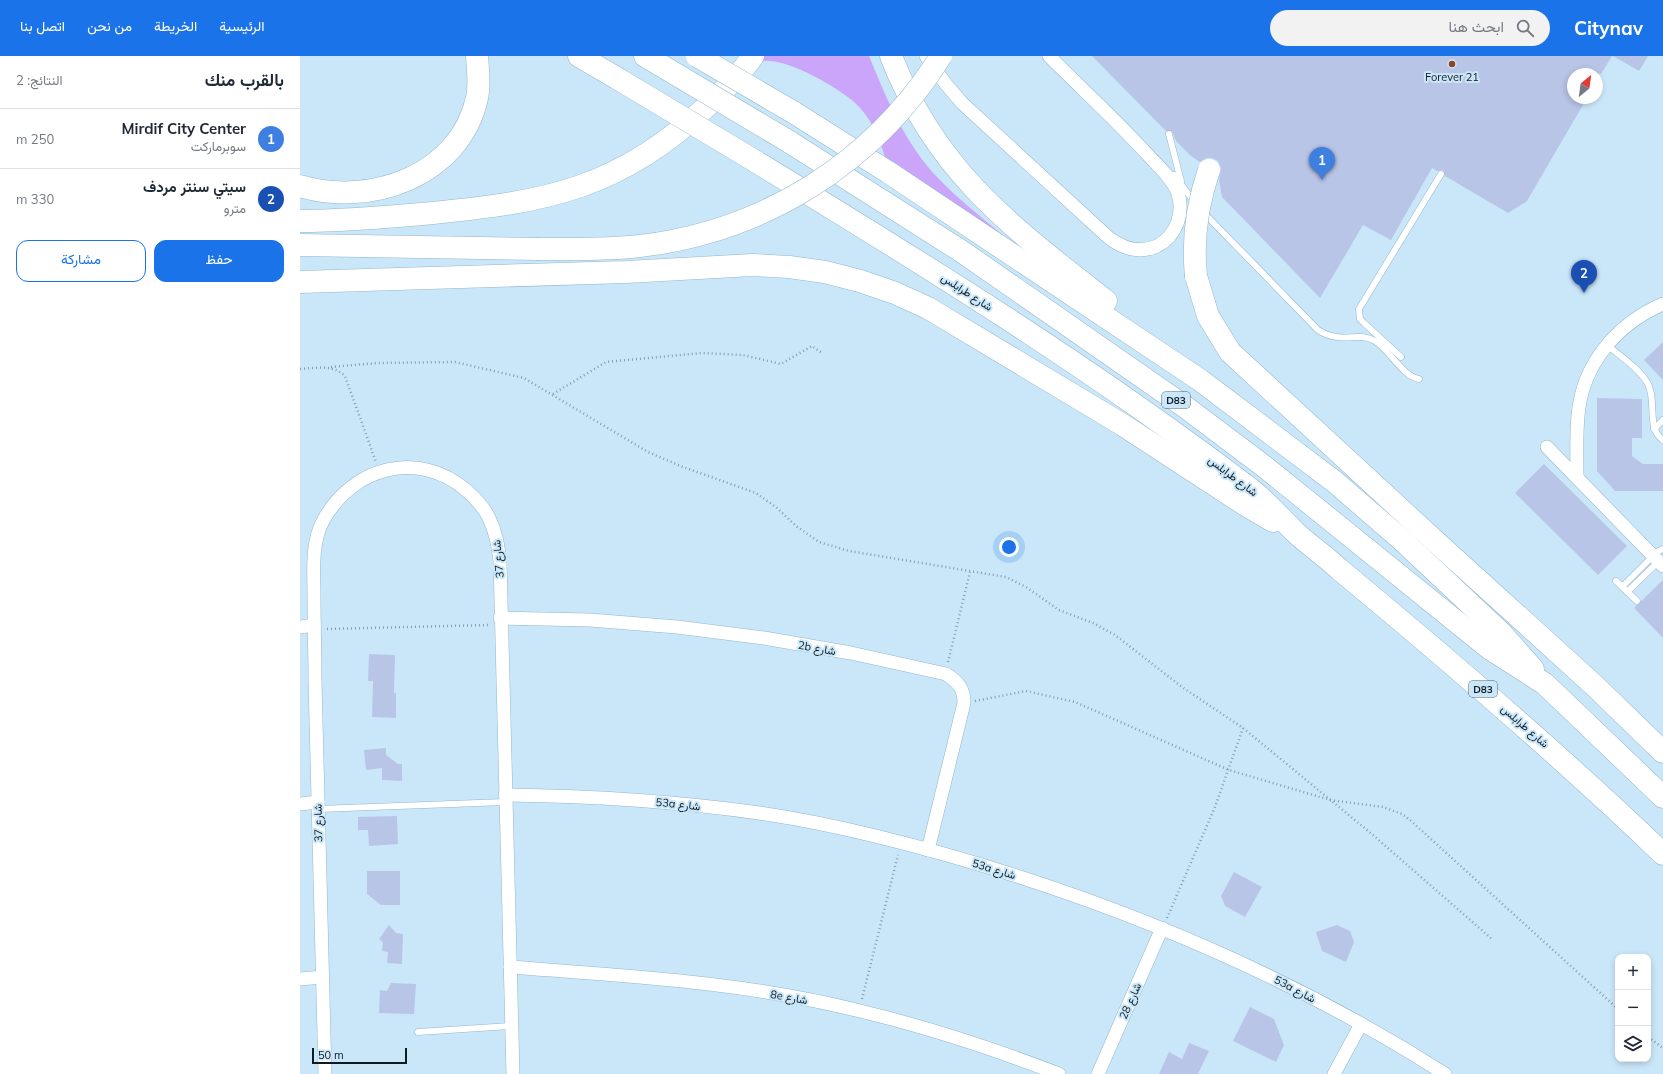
<!DOCTYPE html>
<html lang="ar">
<meta charset="utf-8">
<style>
body{margin:0;font-family:Mulish,Vazirmatn,sans-serif;background:#f2f2f3;color:#1f2937;direction:rtl}
.controls{position:absolute;right:12px;bottom:12px;display:grid;overflow:hidden;border-radius:8px;box-shadow:0 2px 6px #0003}
.controls button{width:36px;height:36px;display:grid;place-items:center;padding:0;border:0;border-bottom:1px solid #e0e1e3;background:#fff;color:#1f2937;font:20px sans-serif}
.compass{position:absolute;left:1267px;top:12px;width:36px;height:36px;border-radius:50%;background:#fff;box-shadow:0 2px 6px #0003;rotate:29deg}
.scale{position:absolute;left:12px;bottom:10px;width:95px;box-sizing:border-box;padding-left:4px;border:2px solid #0e1b23;border-top:0;font-size:11px;line-height:14px;white-space:nowrap;color:#0e1b23;-webkit-text-stroke:3px #cae7fa;paint-order:stroke}
.you{position:absolute;left:709px;top:491px;width:14px;height:14px;margin:-10px;border:3px solid #fff;border-radius:50%;background:#1a73e8;box-shadow:0 0 0 6px #1a73e833}
.badge{display:grid;place-items:center;width:26px;height:26px;border-radius:50%;background:#1a73e8;color:#fff;font-size:13px;font-weight:700}
.pin{position:absolute;translate:-50% -33px;filter:drop-shadow(0 1px 2px #0008)}
.pin::after{content:'';position:absolute;top:21px;width:14px;height:12px;background:inherit;clip-path:polygon(0 0,100% 0,50% 100%)}
.list{margin:0;padding:0;list-style:none}
h2{display:flex;justify-content:space-between;align-items:center;height:52px;margin:0;padding:0 16px;font-size:17px}
h2 small{font-size:13px;font-weight:400;color:#747a83}
.list li{display:grid;grid-template-columns:26px 1fr auto;gap:12px;align-items:center;box-sizing:border-box;height:60px;padding:0 16px;border-top:1px solid #e0e1e3}
.list b{display:block;font-size:15px;white-space:nowrap}
.list p{margin:0;font-size:13px;white-space:nowrap;color:#747a83}
.list em{font-size:13px;font-style:normal;color:#747a83}
.actions{display:flex;gap:8px;padding:12px 16px}
.actions a{flex:1;padding:9px 0;border:1px solid #1a73e8;border-radius:12px;text-align:center;font-size:14px;color:#1a73e8}
.actions .main{background:#1a73e8;color:#fff}
.icon{flex:none;width:22px;height:22px;fill:none;stroke:currentColor;stroke-width:2;stroke-linecap:round;stroke-linejoin:round}
.map{position:relative;flex:none;width:1363px;height:1018px;overflow:hidden;direction:ltr}
header{display:flex;align-items:center;gap:24px;box-sizing:border-box;height:56px;padding:0 20px;background:#1a73e8;color:#fff}
header strong{font-size:19px}
nav{display:flex;gap:22px;margin-inline-start:auto;font-size:14px}
.search{width:280px;height:36px;background:#f2f2f3;display:flex;align-items:center;gap:10px;box-sizing:border-box;padding:0 14px;border-radius:22px;color:#747a83;font-size:15px}
main{display:flex}
aside{flex:1;background:#fff}
.map>svg:first-child{display:block}
.green{fill:#caa5fa}
.building{fill:#b9c5e7}
.lines{fill:none;stroke-linecap:round;stroke-linejoin:round}
.service-casing{stroke:#93b6cd;stroke-width:7}
.minor-casing{stroke:#93b6cd;stroke-width:14}
.motorway-casing{stroke:#93b6cd;stroke-width:23}
.path{stroke:#859cab;stroke-width:2.5;stroke-dasharray:1 3;stroke-linecap:butt}
.service{stroke:#fff;stroke-width:6}
.minor{stroke:#fff;stroke-width:13}
.motorway{stroke:#fff;stroke-width:22}
.motorway-bridge-casing{stroke:#93b6cd;stroke-width:23;stroke-linecap:butt}
.motorway-bridge{stroke:#fff;stroke-width:22}
.poi-dot{fill:#8d4622;stroke:#cae7fa;stroke-width:1.5}
.labels{text-anchor:middle;stroke-width:4;stroke-linejoin:round;paint-order:stroke}
.shield{fill:#cae7fa;stroke:#465864;stroke-width:1}
.shield-label{font-size:10px;font-weight:bold;fill:#0e1b23}
.poi-label{font-size:11px;fill:#0e1b23;stroke:#cae7fa}
.street-label{font-size:11px;fill:#0e1b23;stroke:#cae7fa}
</style>
<header>
<strong>Citynav</strong>
<div class="search"><svg class="icon" aria-label="search" viewBox="0 0 24 24"><circle cx="10" cy="10" r="6"/><path d="M15 15l6 6"/></svg>ابحث هنا</div>
<nav><a>الرئيسية</a><a>الخريطة</a><a>من نحن</a><a>اتصل بنا</a></nav>
</header>
<main>
<div class="map">
<svg width="1363" height="1018" viewBox="0 0 1363 1018">
<rect width="100%" height="100%" fill="#cae7fa"/>
<path class="green" d="M 459,0 L 569,0 C 587,44 606,90 640,124 C 658,143 679,159 699,176 L 696,183 L 585,102 C 580,82 570,60 554,46 C 537,31 491,5 469,5 C 463,4 456,8 451,9 Z"/>
<g class="building">
<polygon points="792,0 1312,0 1301,18 1273,18 1273,42 1287,42 1227,145 1208,157 1145,120 1143,114 1137,115 1132,112 1091,184 1063,169 1020,242 922,141 919,124 921,112 918,105 912,102 907,102 900,106 891,100 876,85 872,75 866,75"/>
<polygon points="1313,0 1348,0 1339,15"/>
<polygon points="1363,286 1363,324 1344,304"/>
<polygon points="1297,342 1342,343 1342,382 1332,382 1332,400 1343,408 1363,408 1363,435 1315,435 1297,415"/>
<polygon points="1244,408 1327,490 1298,519 1215,437"/>
<polygon points="1363,524 1363,582 1334,552"/>
<polygon points="69,598 95,599 94,637 96,637 96,662 72,661 73,625 68,625"/>
<polygon points="86,692 86,699 98,708 102,708 102,725 82,724 82,712 66,714 64,694"/>
<polygon points="97,760 98,788 69,790 68,774 58,774 58,761"/>
<polygon points="67,815 100,815 100,849 81,849 67,838"/>
<polygon points="934,816 962,831 945,861 925,850 921,840"/>
<polygon points="89,869 96,877 103,878 102,908 87,907 88,896 82,895 83,886 79,883"/>
<polygon points="1037,869 1050,875 1054,886 1046,906 1022,895 1016,876"/>
<polygon points="91,927 116,928 114,958 79,957 80,934 87,935"/>
<polygon points="950,951 974,963 984,989 976,1006 933,985"/>
<polygon points="889,987 909,995 898,1018 859,1018 869,996 882,1003"/>
</g>
<g class="lines">
<g class="service-casing">
<g id="service">
<polyline points="869,78 881,125"/>
<polyline points="874,119 895,147"/>
<path d="M 904,157 L 1018,274 C 1041,289 1059,275 1075,285 C 1090,294 1102,320 1119,323"/>
<path d="M 1307,289 C 1320,300 1339,312 1348,328 C 1357,345 1346,372 1363,384"/>
<polyline points="1101,301 1064,267 1060,263 1059,253 1141,118"/>
<polyline points="1354,373 1363,364"/>
<polyline points="1316,525 1337,545"/>
<polyline points="1322,531 1357,496 1363,493"/>
<polyline points="1327,536 1358,506"/>
<polyline points="18,753 205,746"/>
<polyline points="118,976 211,970"/>
</g>
</g>
<g class="minor-casing">
<g id="minor">
<path d="M 626,0 L 645,27 L 662,47 L 809,182 C 824,193 840,198 857,190 C 877,180 885,155 877,135 C 871,121 858,110 848,99 C 816,64 782,33 749,0"/>
<polyline points="1247,391 1363,510"/>
<path d="M 1277,421 C 1277,401 1276,380 1278,360 C 1282,308 1317,268 1363,248"/>
<path d="M 200,562 L 290,564 L 377,571 L 464,582 L 551,597 L 646,618 C 658,626 664,632 664,647 L 628,794"/>
<polyline points="0,571 14,569"/>
<path d="M 205,739 C 292,740 373,745 459,757 C 548,770 635,794 720,821 C 871,870 1012,933 1145,1018"/>
<polyline points="0,748 18,746"/>
<path d="M 210,911 C 327,920 446,926 560,955 C 627,971 694,993 759,1018"/>
<polyline points="0,923 22,921"/>
<path d="M 25,1018 C 21,887 18,756 15,625 C 15,597 14,569 14,540 C 14,516 11,487 23,465 C 52,411 118,393 166,434 C 175,442 184,451 189,462 C 196,476 198,490 200,505 L 213,1018"/>
<polyline points="798,1018 862,872"/>
<polyline points="1034,1018 1061,968"/>
</g>
</g>
<g class="motorway-casing">
<g id="motorway">
<polyline points="279,0 320,24"/>
<polyline points="345,0 362,10"/>
<path d="M 591,0 C 636,116 712,171 806,245"/>
<polyline points="493,56 588,116 900,324 1035,426 1102,484 1201,577 1233,613"/>
<polyline points="488,85 661,195 884,350 965,411 1189,592 1245,628 1363,741"/>
<path d="M 455,105 C 624,208 792,312 949,432 C 966,445 980,461 995,476 C 1009,489 1025,500 1039,513 C 1150,605 1259,698 1363,798"/>
<path d="M 0,130 C 70,151 160,120 177,42 C 180,28 178,14 177,0"/>
<path d="M 0,165 C 44,165 89,161 133,157 C 246,146 321,132 406,51 C 423,35 440,19 453,0"/>
<polyline points="0,189 237,193"/>
<polyline points="896,220 908,260 930,296 1135,485 1296,631 1363,696"/>
<polyline points="0,226 326,216 453,209 489,211 525,216 560,225 595,237 628,252 823,369 944,448 973,465"/>
</g>
</g>
<g class="path">
<polyline points="31,311 77,307 155,306 224,322 348,396 383,411 456,437 477,452 496,470 519,486 549,495 706,521 726,531 759,554 793,567 815,579 882,631 943,672 1073,779 1193,884"/>
<path d="M 0,313 C 17,312 32,308 45,320 L 76,406"/>
<polyline points="253,338 306,306 402,297 443,299 481,308 512,290 522,297"/>
<polyline points="27,573 189,569"/>
<polyline points="648,606 670,516"/>
<polyline points="675,645 726,635 775,646 929,714 1030,744 1083,751 1102,758 1110,764 1318,953"/>
<polyline points="867,862 915,751 943,672"/>
<polyline points="562,943 598,799"/>
<polyline points="1348,981 1363,992"/>
</g>
<use href="#service" class="service"/>
<use href="#minor" class="minor"/>
<use href="#motorway" class="motorway"/>
<g class="motorway-bridge-casing">
<g id="motorway-bridge">
<polyline points="397,0 493,56"/>
<polyline points="362,10 488,85"/>
<polyline points="320,24 455,105"/>
<path d="M 237,193 C 271,193 306,194 340,190 C 465,175 574,107 641,0"/>
<path d="M 896,220 C 892,182 897,149 909,114"/>
</g>
</g>
<use href="#motorway-bridge" class="motorway-bridge"/>
</g>
<circle class="poi-dot" cx="1152" cy="8" r="4"/>
<g class="labels">
<g class="shield">
<rect x="862" y="336" width="28" height="16" rx="3"/>
<rect x="1169" y="625" width="28" height="16" rx="3"/>
</g>
<g class="shield-label">
<text x="876" y="348">D83</text>
<text x="1183" y="637">D83</text>
</g>
<g class="poi-label">
<text x="1152" y="25">Forever 21</text>
</g>
<g class="street-label">
<text transform="translate(667 236) rotate(33)" y="4">شارع طرابلس</text>
<text transform="translate(933 420) rotate(37)" y="4">شارع طرابلس</text>
<text transform="translate(198 503) rotate(-95)" y="4">شارع 37</text>
<text transform="translate(517 592) rotate(10)" y="4">2b شارع</text>
<text transform="translate(1225 670) rotate(41)" y="4">شارع طرابلس</text>
<text transform="translate(378 748) rotate(6)" y="4">53a شارع</text>
<text transform="translate(18 767) rotate(-91)" y="4">شارع 37</text>
<text transform="translate(694 813) rotate(17)" y="4">53a شارع</text>
<text transform="translate(995 933) rotate(28)" y="4">53a شارع</text>
<text transform="translate(489 941) rotate(10)" y="4">8e شارع</text>
<text transform="translate(830 945) rotate(-66)" y="4">شارع 28</text>
</g>
</g>
</svg>
<div class="controls">
<button>+</button>
<button>−</button>
<button><svg class="icon" aria-label="layers" viewBox="0 0 24 24"><path d="M12 4l9 5-9 5-9-5zM3 14l9 5 9-5"/></svg></button>
</div>
<svg class="compass" viewBox="-18 -18 36 36"><path d="M0-13l5 13h-10z" fill="#e53935"/><path d="M0 13l5-13h-10z" fill="#747a83"/></svg>
<div class="scale">50 m</div>
<div class="you"></div>
<div class="pin badge" style="left:1022px;top:124px;background:#3f7fe0">1</div>
<div class="pin badge" style="left:1284px;top:237px;background:#1a4fb4">2</div>
</div>
<aside>
<h2>بالقرب منك<small>النتائج: 2</small></h2>
<ul class="list">
<li><span class="badge" style="background:#3f7fe0">1</span><div><b>Mirdif City Center</b><p>سوبرماركت</p></div><em>250 m</em></li>
<li><span class="badge" style="background:#1a4fb4">2</span><div><b>سيتي سنتر مردف</b><p>مترو</p></div><em>330 m</em></li>
</ul>
<div class="actions"><a class="main">حفظ</a><a>مشاركة</a></div>
</aside>
</main>
